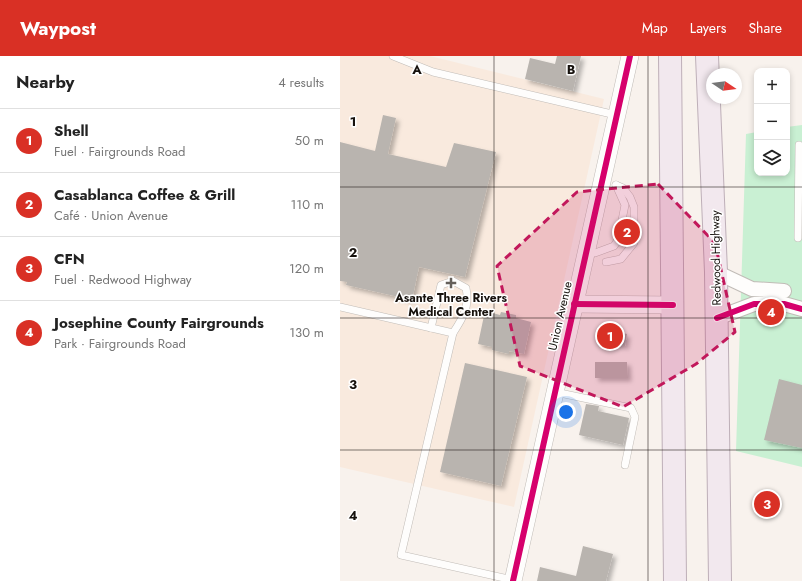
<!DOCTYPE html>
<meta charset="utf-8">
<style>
body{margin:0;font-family:Jost,sans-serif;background:#f6f6f6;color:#222}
.controls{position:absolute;right:12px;top:12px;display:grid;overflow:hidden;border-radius:8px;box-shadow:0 2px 6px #0003}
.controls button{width:36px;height:36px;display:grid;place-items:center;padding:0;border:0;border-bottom:1px solid #e0e0e0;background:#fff;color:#222;font:20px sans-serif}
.compass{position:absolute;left:366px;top:12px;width:36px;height:36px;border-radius:50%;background:#fff;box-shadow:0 2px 6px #0003;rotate:103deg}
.you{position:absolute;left:226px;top:356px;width:14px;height:14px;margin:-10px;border:3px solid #fff;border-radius:50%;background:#1a73e8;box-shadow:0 0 0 6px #1a73e833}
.badge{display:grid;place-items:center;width:26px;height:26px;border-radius:50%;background:#d93025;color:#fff;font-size:13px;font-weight:700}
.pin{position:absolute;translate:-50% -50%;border:2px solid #fff;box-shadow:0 1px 4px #0006}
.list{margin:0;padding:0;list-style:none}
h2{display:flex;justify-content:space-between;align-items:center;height:52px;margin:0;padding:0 16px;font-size:17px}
h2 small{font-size:13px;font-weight:400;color:#767676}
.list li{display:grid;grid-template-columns:26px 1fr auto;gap:12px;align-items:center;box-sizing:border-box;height:64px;padding:0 16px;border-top:1px solid #e0e0e0}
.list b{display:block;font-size:15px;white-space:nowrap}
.list p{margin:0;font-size:13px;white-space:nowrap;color:#767676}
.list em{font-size:13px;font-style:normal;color:#767676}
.icon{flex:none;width:22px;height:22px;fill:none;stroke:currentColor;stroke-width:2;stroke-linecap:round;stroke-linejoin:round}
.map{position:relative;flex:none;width:462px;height:525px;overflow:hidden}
header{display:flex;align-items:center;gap:24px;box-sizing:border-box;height:56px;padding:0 20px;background:#d93025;color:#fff}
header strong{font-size:19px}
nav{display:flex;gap:22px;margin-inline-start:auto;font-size:14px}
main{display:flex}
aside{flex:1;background:#fff}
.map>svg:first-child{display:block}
.built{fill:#f9eade}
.green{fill:#c9f0d3}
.building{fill:#b9b4af;filter:url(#shadow)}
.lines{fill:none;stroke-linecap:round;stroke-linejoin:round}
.service-casing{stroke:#c1bcb7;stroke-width:8}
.minor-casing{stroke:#c1bcb7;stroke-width:16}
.tertiary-casing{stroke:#c1bcb7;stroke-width:18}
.trunk-casing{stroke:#beafb8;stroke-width:24}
.service{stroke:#fefdfc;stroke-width:7}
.minor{stroke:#fefdfc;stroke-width:14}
.tertiary{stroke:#fefdfc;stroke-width:17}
.trunk{stroke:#f2e8ee;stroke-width:22}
.cycleway-casing{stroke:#fff;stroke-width:8}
.cycleway{stroke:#d6006c;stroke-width:6}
.marked{fill:#c2185b;fill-opacity:0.2;stroke:#c2185b;stroke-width:3;stroke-dasharray:8 5;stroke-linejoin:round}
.grid{fill:none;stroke:#16110d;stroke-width:1;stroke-opacity:0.55}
.poi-dot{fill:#65605b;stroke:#fff;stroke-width:1.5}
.labels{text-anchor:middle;stroke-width:3;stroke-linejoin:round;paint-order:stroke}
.street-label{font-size:12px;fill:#16110d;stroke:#fff}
.poi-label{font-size:12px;font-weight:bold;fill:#16110d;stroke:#fff}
.grid-label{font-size:13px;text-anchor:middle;font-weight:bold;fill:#16110d;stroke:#fff;stroke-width:3;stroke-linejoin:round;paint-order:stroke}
</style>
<header>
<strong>Waypost</strong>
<nav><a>Map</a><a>Layers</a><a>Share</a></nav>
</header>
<main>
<aside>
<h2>Nearby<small>4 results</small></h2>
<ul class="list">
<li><span class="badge">1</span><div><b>Shell</b><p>Fuel · Fairgrounds Road</p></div><em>50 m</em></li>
<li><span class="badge">2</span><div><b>Casablanca Coffee &amp; Grill</b><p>Café · Union Avenue</p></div><em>110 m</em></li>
<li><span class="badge">3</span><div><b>CFN</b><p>Fuel · Redwood Highway</p></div><em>120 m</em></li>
<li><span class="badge">4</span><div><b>Josephine County Fairgrounds</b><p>Park · Fairgrounds Road</p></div><em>130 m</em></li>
</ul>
</aside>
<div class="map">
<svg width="462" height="525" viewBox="0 0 462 525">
<defs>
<filter id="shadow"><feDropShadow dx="3.5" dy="3.5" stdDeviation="2" flood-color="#0004"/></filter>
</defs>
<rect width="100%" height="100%" fill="#f8f2ed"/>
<polygon class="built" points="0,0 90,0 264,43 174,451 0,411"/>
<polygon class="green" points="462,69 462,411 396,395 406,78 417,76 417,117 447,117 447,71"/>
<g class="building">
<polygon points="217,0 241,0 233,35 185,23 190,2 215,8"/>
<polygon points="43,59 56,62 48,98 106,111 114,87 156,96 125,221 79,211 72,244 6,229 7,226 0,225 0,86 35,95"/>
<polygon points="145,255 160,259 161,256 176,259 176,262 191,266 184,298 169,295 169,298 152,294 152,291 138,288"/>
<polygon points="262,272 287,278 285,290 259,285"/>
<polygon points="255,306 287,306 288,322 255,322"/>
<polygon points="125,307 187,321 161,430 100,416"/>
<polygon points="439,323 462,329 462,392 424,384"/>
<polygon points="246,348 259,350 258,355 289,362 283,389 239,379"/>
<polygon points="243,490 273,498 266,525 197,525 200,511 236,520"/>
</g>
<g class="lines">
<g class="service-casing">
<g id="service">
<polyline points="53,0 93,16 276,59"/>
<polyline points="458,182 459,89"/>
<polyline points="255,197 274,190 278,184 285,149 276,129"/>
<polyline points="266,206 281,203 294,187 294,151 290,141 283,132 276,129"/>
<polyline points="0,251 113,277 61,499 173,524"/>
<path d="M 91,272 L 101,229 L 113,225 L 126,232 C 130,250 123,262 113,277"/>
<polyline points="215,336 291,352 295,361 285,409"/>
</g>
</g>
<g class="minor-casing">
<g id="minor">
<polyline points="376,216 412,233 444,235"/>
<polyline points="377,262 414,248 444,248 462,253"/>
</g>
</g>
<g class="tertiary-casing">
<g id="tertiary">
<polyline points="234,248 333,249"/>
<polyline points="173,525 290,0"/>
</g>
</g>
<g class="trunk-casing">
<g id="trunk">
<polyline points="330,0 335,525"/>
<polyline points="367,0 376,216 380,525"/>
</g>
</g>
<use href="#service" class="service"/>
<use href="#minor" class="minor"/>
<use href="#tertiary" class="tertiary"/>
<use href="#trunk" class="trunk"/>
<g class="cycleway-casing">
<g id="cycleway">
<polyline points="234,248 333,249"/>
<polyline points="377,262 414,248 444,248 462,253"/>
<polyline points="173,525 290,0"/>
</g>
</g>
<use href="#cycleway" class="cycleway"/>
</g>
<path class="marked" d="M 318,128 L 375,187 L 395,276 L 356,308 L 283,351 L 180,310 L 157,210 L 237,136 Z"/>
<path class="grid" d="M 154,0 L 154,525M 308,0 L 308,525M 0,131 L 462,131M 0,262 L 462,262M 0,394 L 462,394"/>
<path class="poi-dot" d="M109 221h4v4h4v4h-4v4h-4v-4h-4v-4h4z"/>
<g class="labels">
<g class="street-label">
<text transform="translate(376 202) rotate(-91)" y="4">Redwood Highway</text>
<text transform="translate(220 260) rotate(-77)" y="4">Union Avenue</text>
</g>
<g class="poi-label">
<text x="111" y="246">Asante Three Rivers<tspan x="111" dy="14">Medical Center</tspan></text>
</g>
</g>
<g class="grid-label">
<text x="77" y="18">A</text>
<text x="231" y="18">B</text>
<text x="13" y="70">1</text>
<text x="13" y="201">2</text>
<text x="13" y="333">3</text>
<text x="13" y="464">4</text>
</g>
</svg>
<div class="controls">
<button>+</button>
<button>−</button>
<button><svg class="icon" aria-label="layers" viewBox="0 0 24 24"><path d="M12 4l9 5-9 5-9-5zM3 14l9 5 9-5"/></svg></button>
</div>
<svg class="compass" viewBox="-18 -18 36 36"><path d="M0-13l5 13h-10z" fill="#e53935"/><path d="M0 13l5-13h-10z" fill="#767676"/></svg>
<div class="you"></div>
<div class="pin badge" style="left:270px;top:280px">1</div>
<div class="pin badge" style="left:287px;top:176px">2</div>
<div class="pin badge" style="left:427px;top:448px">3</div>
<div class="pin badge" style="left:431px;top:256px">4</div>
</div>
</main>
